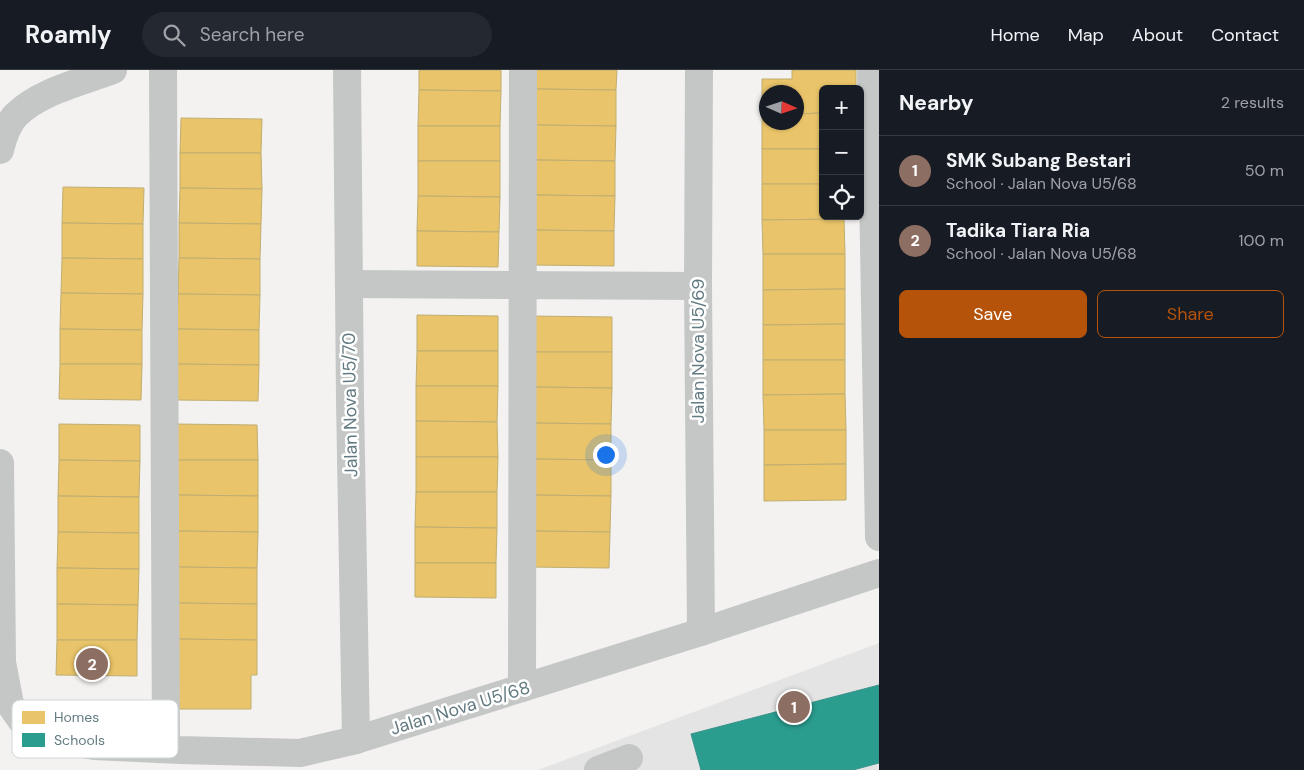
<!DOCTYPE html>
<meta charset="utf-8">
<style>
body{margin:0;font-family:"DM Sans",sans-serif;background:#242831;color:#f1f3f6}
.controls{position:absolute;right:15px;top:15px;display:grid;overflow:hidden;border-radius:8px;box-shadow:0 1px 4px #0004}
.controls button{width:45px;height:45px;display:grid;place-items:center;padding:0;border:0;border-bottom:1px solid #363941;background:#171b24;color:#f1f3f6;font:25px sans-serif}
.compass{position:absolute;left:759px;top:15px;width:45px;height:45px;border-radius:50%;background:#171b24;box-shadow:0 1px 4px #0004;rotate:93deg}
.you{position:absolute;left:605px;top:384px;width:18px;height:18px;margin:-12px;border:4px solid #fff;border-radius:50%;background:#1a73e8;box-shadow:0 0 0 8px #1a73e833}
.badge{display:grid;place-items:center;width:32px;height:32px;border-radius:50%;background:#b45309;color:#fff;font-size:16px;font-weight:700}
.pin{position:absolute;translate:-50% -50%;border:2px solid #fff;box-shadow:0 1px 5px #0006}
.list{margin:0;padding:0;list-style:none}
h2{display:flex;justify-content:space-between;align-items:center;height:65px;margin:0;padding:0 20px;font-size:21px}
h2 small{font-size:16px;font-weight:400;color:#9ea1a6}
.list li{display:grid;grid-template-columns:32px 1fr auto;gap:15px;align-items:center;box-sizing:border-box;height:70px;padding:0 20px;border-top:1px solid #363941}
.list b{display:block;font-size:19px;white-space:nowrap}
.list p{margin:0;font-size:16px;white-space:nowrap;color:#9ea1a6}
.list em{font-size:16px;font-style:normal;color:#9ea1a6}
.actions{display:flex;gap:10px;padding:15px 20px}
.actions a{flex:1;padding:11px 0;border:1px solid #b45309;border-radius:8px;text-align:center;font-size:18px;color:#b45309}
.actions .main{background:#b45309;color:#fff}
.icon{flex:none;width:28px;height:28px;fill:none;stroke:currentColor;stroke-width:2;stroke-linecap:round;stroke-linejoin:round}
.map{position:relative;flex:none;width:879px;height:700px;overflow:hidden}
header{display:flex;align-items:center;gap:30px;box-sizing:border-box;height:70px;padding:0 25px;background:#171b24;border-bottom:1px solid #363941}
header strong{font-size:24px}
nav{display:flex;gap:28px;margin-inline-start:auto;font-size:18px}
.search{width:350px;height:45px;background:#242831;display:flex;align-items:center;gap:12px;box-sizing:border-box;padding:0 18px;border-radius:28px;color:#9ea1a6;font-size:19px}
main{display:flex}
aside{flex:1;background:#171b24}
.map>svg:first-child{display:block}
.built{fill:#e3e4e3}
.homes{fill:#e9c46a;stroke:#c0ae71}
.schools{fill:#2a9d8f;stroke:#3b928b}
.lines{fill:none;stroke-linecap:round;stroke-linejoin:round}
.minor{stroke:#c5c7c7;stroke-width:28}
.labels{text-anchor:middle;stroke-width:5;stroke-linejoin:round;paint-order:stroke}
.street-label{font-size:18px;fill:#627a81;stroke:#fff}
.key{fill:#fff;stroke:#d0d7d9;stroke-width:1}
.key-label{font-size:14px;fill:#627a81}
</style>
<header>
<strong>Roamly</strong>
<div class="search"><svg class="icon" aria-label="search" viewBox="0 0 24 24"><circle cx="10" cy="10" r="6"/><path d="M15 15l6 6"/></svg>Search here</div>
<nav><a>Home</a><a>Map</a><a>About</a><a>Contact</a></nav>
</header>
<main>
<div class="map">
<svg width="879" height="700" viewBox="0 0 879 700">
<rect width="100%" height="100%" fill="#f3f2f1"/>
<polygon class="built" points="879,573 879,700 538,700"/>
<g class="homes">
<polygon points="419,0 501,0 501,21 419,20"/>
<polygon points="535,0 617,0 616,20 535,19"/>
<polygon points="792,0 856,0 856,19 823,19 823,43 796,44 796,22 766,22 766,44 762,44 762,9 792,9"/>
<polygon points="535,19 616,20 616,56 534,55"/>
<polygon points="419,20 501,21 500,56 418,56"/>
<polygon points="823,43 823,79 762,79 762,44 766,44 766,52 796,52 796,44"/>
<polygon points="181,48 262,49 261,83 180,83"/>
<polygon points="534,55 616,56 615,91 534,90"/>
<rect x="418" y="56" width="82" height="35"/>
<rect x="762" y="79" width="61" height="35"/>
<polygon points="180,83 261,83 262,119 180,118"/>
<polygon points="534,90 615,91 615,126 533,125"/>
<polygon points="418,91 500,91 500,127 418,126"/>
<polygon points="762,114 823,114 823,146 844,146 844,149 762,150"/>
<polygon points="63,117 144,118 143,154 62,153"/>
<polygon points="180,118 262,119 261,154 179,153"/>
<polygon points="533,125 615,126 614,161 532,160"/>
<polygon points="418,126 500,127 499,162 417,161"/>
<polygon points="844,149 845,184 763,184 762,150"/>
<polygon points="62,153 143,154 143,189 62,188"/>
<polygon points="179,153 261,154 260,189 179,188"/>
<polygon points="532,160 614,161 614,196 532,195"/>
<polygon points="417,161 499,162 498,197 417,196"/>
<polygon points="763,184 845,184 845,219 763,220"/>
<polygon points="62,188 143,189 143,224 61,223"/>
<polygon points="179,188 260,189 260,225 178,224"/>
<polygon points="845,219 845,254 763,255 763,220"/>
<polygon points="61,223 143,224 142,260 60,259"/>
<polygon points="178,224 260,225 259,260 177,259"/>
<polygon points="417,245 498,246 498,281 417,281"/>
<polygon points="532,246 612,247 612,282 531,282"/>
<polygon points="845,254 845,290 763,290 763,255"/>
<polygon points="60,259 142,260 142,294 60,294"/>
<polygon points="177,259 259,260 259,295 177,294"/>
<polygon points="417,281 498,281 498,316 416,316"/>
<polygon points="531,282 612,282 612,318 531,317"/>
<polygon points="763,290 845,290 845,324 763,325"/>
<polygon points="60,294 142,294 141,330 59,329"/>
<polygon points="177,294 259,295 258,331 177,330"/>
<polygon points="416,316 498,316 497,352 416,351"/>
<polygon points="531,317 612,318 611,354 531,353"/>
<polygon points="845,324 846,360 764,360 763,325"/>
<polygon points="416,351 497,352 498,387 416,387"/>
<polygon points="531,353 611,354 611,390 530,389"/>
<polygon points="59,354 140,355 140,391 59,390"/>
<polygon points="177,354 257,355 258,390 177,390"/>
<polygon points="764,360 846,360 846,394 764,395"/>
<polygon points="416,387 498,387 497,422 416,422"/>
<polygon points="530,389 611,390 611,426 529,425"/>
<polygon points="59,390 140,391 139,427 58,426"/>
<polygon points="177,390 258,390 258,426 176,425"/>
<polygon points="846,394 846,430 764,431 764,395"/>
<polygon points="416,422 497,422 497,458 415,457"/>
<polygon points="176,425 258,426 258,462 176,461"/>
<polygon points="529,425 611,426 610,462 529,461"/>
<polygon points="58,426 139,427 139,463 58,462"/>
<polygon points="415,457 497,458 496,493 415,493"/>
<polygon points="176,461 258,462 257,498 176,497"/>
<polygon points="529,461 610,462 609,498 529,497"/>
<polygon points="58,462 139,463 139,499 57,498"/>
<polygon points="415,493 496,493 496,528 415,527"/>
<polygon points="176,497 257,498 257,534 176,533"/>
<polygon points="57,498 139,499 138,535 57,534"/>
<polygon points="176,533 257,534 257,570 176,569"/>
<polygon points="57,534 138,535 137,570 57,570"/>
<polygon points="176,569 257,570 257,605 251,605 251,639 175,639"/>
<polygon points="57,570 137,570 137,606 56,605"/>
</g>
<polygon class="schools" points="879,615 879,693 853,700 701,700 691,664"/>
<g class="lines">
<g class="minor">
<polyline points="163,0 166,679"/>
<polyline points="347,0 350,330 356,670"/>
<polyline points="699,0 698,216 701,562"/>
<polyline points="871,0 879,467"/>
<path d="M 0,80 C 3,68 7,54 16,45 C 40,21 82,12 113,0"/>
<polyline points="349,214 698,216"/>
<polyline points="0,393 2,592 10,634 28,660 57,670 94,676 179,680 300,683 356,670 701,562 879,503"/>
<polyline points="522,618 523,0"/>
<polyline points="598,700 629,688"/>
</g>
</g>
<g class="labels">
<g class="street-label">
<text transform="translate(698 281) rotate(-90)" y="6">Jalan Nova U5/69</text>
<text transform="translate(350 335) rotate(-91)" y="6">Jalan Nova U5/70</text>
<text transform="translate(460 638) rotate(-17)" y="6">Jalan Nova U5/68</text>
</g>
</g>
<rect x="12" y="630" width="166" height="58" rx="8" class="key"/>
<rect x="22" y="641" width="23" height="13" fill="#e9c46a"/>
<rect x="22" y="663" width="23" height="14" fill="#2a9d8f"/>
<g class="key-label">
<text x="54" y="652">Homes</text>
<text x="54" y="675">Schools</text>
</g>
</svg>
<div class="controls">
<button>+</button>
<button>−</button>
<button><svg class="icon" aria-label="locate" viewBox="0 0 24 24"><circle cx="12" cy="12" r="6"/><path d="M12 2v4M12 18v4M2 12h4M18 12h4"/></svg></button>
</div>
<svg class="compass" viewBox="-18 -18 36 36"><path d="M0-13l5 13h-10z" fill="#e53935"/><path d="M0 13l5-13h-10z" fill="#9ea1a6"/></svg>
<div class="you"></div>
<div class="pin badge" style="left:794px;top:637px;background:#8d6e63">1</div>
<div class="pin badge" style="left:92px;top:594px;background:#8d6e63">2</div>
</div>
<aside>
<h2>Nearby<small>2 results</small></h2>
<ul class="list">
<li><span class="badge" style="background:#8d6e63">1</span><div><b>SMK Subang Bestari</b><p>School · Jalan Nova U5/68</p></div><em>50 m</em></li>
<li><span class="badge" style="background:#8d6e63">2</span><div><b>Tadika Tiara Ria</b><p>School · Jalan Nova U5/68</p></div><em>100 m</em></li>
</ul>
<div class="actions"><a class="main">Save</a><a>Share</a></div>
</aside>
</main>
